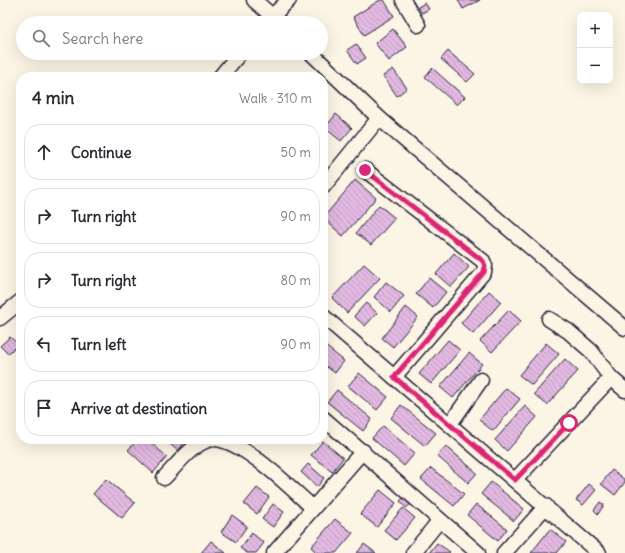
<!DOCTYPE html>
<meta charset="utf-8">
<style>
body{margin:0;font-family:Delius,sans-serif;background:#f7f7f7;color:#2b2b33}
.controls{position:absolute;right:12px;top:12px;display:grid;overflow:hidden;border-radius:8px;box-shadow:0 4px 16px #0002}
.controls button{width:36px;height:36px;display:grid;place-items:center;padding:0;border:0;border-bottom:1px solid #e1e1e2;background:#fff;color:#2b2b33;font:20px sans-serif}
.stop{position:absolute;width:12px;height:12px;margin:-9px;border:3px solid #db2777;border-radius:50%;background:#fff}
.stop.end{background:#db2777;border-color:#fff;box-shadow:0 1px 4px #0008}
.list{margin:0;padding:0;list-style:none}
h2{display:flex;justify-content:space-between;align-items:center;height:52px;margin:0;padding:0 16px;font-size:17px}
h2 small{font-size:13px;font-weight:400;color:#7c7c81}
.list li{display:grid;grid-template-columns:26px 1fr auto;gap:12px;align-items:center;box-sizing:border-box;height:56px;margin:0 8px 8px;padding:0 8px;border:1px solid #e1e1e2;border-radius:16px}
.list b{display:block;font-size:15px;white-space:nowrap}
.list em{font-size:13px;font-style:normal;color:#7c7c81}
.icon{flex:none;width:22px;height:22px;fill:none;stroke:currentColor;stroke-width:2;stroke-linecap:round;stroke-linejoin:round}
.map{position:relative;flex:none;width:625px;height:553px;overflow:hidden}
.search{position:absolute;background:#fff;box-shadow:0 4px 16px #0002;left:16px;top:16px;width:312px;height:44px;display:flex;align-items:center;gap:10px;box-sizing:border-box;padding:0 14px;border-radius:22px;color:#7c7c81;font-size:15px}
.panel{position:absolute;background:#fff;box-shadow:0 4px 16px #0002;left:16px;top:72px;width:312px;height:372px;border-radius:16px}
.map>svg:first-child{display:block}
.building{fill:url(#building-back-hatch);stroke:#22223b}
.lines{fill:none;stroke-linecap:round;stroke-linejoin:round}
.street-casing{stroke:#22223b;stroke-width:17}
.street{stroke:#fcf5e5;stroke-width:14}
.route{stroke:#db2777;stroke-width:5}
</style>
<div class="map">
<svg width="625" height="553" viewBox="0 0 625 553">
<defs>
<pattern id="building-back-hatch" width="6" height="6" patternUnits="userSpaceOnUse"><rect width="6" height="6" fill="#e2b9e1"/><path d="M-1 5l2 2M0 0l6 6M5-1l2 2" fill="none" stroke="#c29fc2"/></pattern>
</defs>
<rect width="100%" height="100%" fill="#fcf5e5"/>
<filter id="ink" filterUnits="userSpaceOnUse"><feTurbulence type="fractalNoise" baseFrequency=".025" numOctaves="2"/><feDisplacementMap in="SourceGraphic" scale="8" xChannelSelector="R" yChannelSelector="G"/><feConvolveMatrix kernelMatrix="1 2 1 2 8 2 1 2 1" color-interpolation-filters="sRGB"/></filter>
<g filter="url(#ink)">
<g class="building">
<polygon points="380,0 384,0 394,16 364,35 353,17"/>
<polygon points="458,0 480,0 463,9"/>
<polygon points="425,3 429,9 422,13 418,7"/>
<polygon points="393,29 407,47 389,61 375,43"/>
<polygon points="356,44 366,58 357,64 347,50"/>
<polygon points="448,51 475,74 467,82 441,59"/>
<polygon points="432,68 465,97 457,105 425,77"/>
<polygon points="393,69 407,88 397,96 383,76"/>
<polygon points="336,114 352,128 341,141 325,128"/>
<polygon points="355,180 376,198 343,236 323,218"/>
<polygon points="379,205 395,218 371,245 356,233"/>
<polygon points="454,253 469,267 451,287 436,274"/>
<polygon points="364,264 380,278 347,313 332,298"/>
<polygon points="429,278 446,292 433,308 416,294"/>
<polygon points="386,282 404,296 391,312 374,297"/>
<polygon points="489,291 501,302 473,334 461,323"/>
<polygon points="366,303 377,313 365,326 354,316"/>
<polygon points="406,307 418,317 393,347 382,338"/>
<polygon points="509,310 521,321 492,352 480,341"/>
<polygon points="10,337 18,344 8,354 0,346"/>
<polygon points="448,340 460,350 431,384 419,374"/>
<polygon points="546,343 559,354 532,385 519,375"/>
<polygon points="323,344 344,361 335,373 323,364"/>
<polygon points="469,353 482,364 453,398 440,387"/>
<polygon points="565,359 578,371 547,405 534,394"/>
<polygon points="359,373 388,397 377,410 348,386"/>
<polygon points="506,388 520,399 493,431 479,420"/>
<polygon points="337,390 372,419 363,431 327,402"/>
<polygon points="401,405 436,433 425,446 391,418"/>
<polygon points="525,406 537,417 507,451 495,440"/>
<polygon points="383,426 415,453 404,466 372,438"/>
<polygon points="138,439 147,439 167,457 153,473 128,450"/>
<polygon points="164,439 187,439 178,451"/>
<polygon points="323,441 343,458 332,472 311,455"/>
<polygon points="446,446 477,473 468,483 437,456"/>
<polygon points="308,464 324,478 317,487 301,472"/>
<polygon points="431,468 464,494 454,506 421,479"/>
<polygon points="612,470 625,480 625,482 615,495 601,484"/>
<polygon points="106,479 135,503 122,518 93,494"/>
<polygon points="491,482 524,509 514,521 481,494"/>
<polygon points="589,484 596,490 583,505 576,500"/>
<polygon points="257,488 269,497 257,514 244,504"/>
<polygon points="380,490 396,503 377,527 360,514"/>
<polygon points="404,497 411,504 406,508 400,501"/>
<polygon points="600,502 604,505 598,514 594,510"/>
<polygon points="273,504 284,512 273,527 262,519"/>
<polygon points="476,504 507,529 498,541 467,515"/>
<polygon points="403,508 415,518 396,540 384,530"/>
<polygon points="232,515 247,526 236,542 221,532"/>
<polygon points="335,519 353,533 336,553 317,553 311,547"/>
<polygon points="550,529 566,542 557,553 531,553"/>
<polygon points="252,533 264,543 256,553 247,553 240,548"/>
<polygon points="211,541 226,553 201,553"/>
<polygon points="437,543 450,552 449,553 429,553"/>
<polygon points="364,544 376,553 357,553"/>
</g>
<g class="lines">
<g class="street-casing">
<g id="street">
<polyline points="254,0 280,23"/>
<polyline points="403,0 418,25"/>
<polyline points="266,22 289,0"/>
<polyline points="311,53 379,118 625,328"/>
<polyline points="220,77 240,53"/>
<polyline points="365,170 483,261 485,266 484,272 394,377"/>
<polyline points="323,187 379,118"/>
<polyline points="323,316 599,553"/>
<polyline points="0,318 21,301"/>
<polyline points="549,319 568,331 591,351 611,378 625,390"/>
<polyline points="323,418 478,553"/>
<polyline points="450,424 481,380"/>
<path d="M 215,439 C 244,441 291,488 313,508"/>
<path d="M 164,478 C 177,465 194,441 213,439"/>
<polyline points="515,480 611,378"/>
<polyline points="274,553 363,451"/>
<polyline points="413,553 439,521"/>
<polyline points="504,553 546,506"/>
</g>
</g>
<use href="#street" class="street"/>
</g>
</g>
<g class="lines" filter="url(#ink)">
<polyline class="route" points="365,170 483,261 485,266 484,272 394,377 515,480 569,423"/>
</g>
</svg>
<div class="controls">
<button>+</button>
<button>−</button>
</div>
<div class="stop" style="left:569px;top:423px"></div>
<div class="stop end" style="left:365px;top:170px"></div>
<div class="search"><svg class="icon" aria-label="search" viewBox="0 0 24 24"><circle cx="10" cy="10" r="6"/><path d="M15 15l6 6"/></svg>Search here</div>
<section class="panel">
<h2>4 min<small>Walk · 310 m</small></h2>
<ul class="list">
<li><svg class="icon" aria-label="ahead" viewBox="0 0 24 24"><path d="M12 20V5M6 11l6-6 6 6"/></svg><div><b>Continue</b></div><em>50 m</em></li>
<li><svg class="icon" aria-label="right" viewBox="0 0 24 24"><path d="M7 20v-9h11M14 6l5 5-5 5"/></svg><div><b>Turn right</b></div><em>90 m</em></li>
<li><svg class="icon" aria-label="right" viewBox="0 0 24 24"><path d="M7 20v-9h11M14 6l5 5-5 5"/></svg><div><b>Turn right</b></div><em>80 m</em></li>
<li><svg class="icon" aria-label="left" viewBox="0 0 24 24"><path d="M17 20v-9H6M10 6l-5 5 5 5"/></svg><div><b>Turn left</b></div><em>90 m</em></li>
<li><svg class="icon" aria-label="arrive" viewBox="0 0 24 24"><path d="M6 21V4h12l-3 4 3 4H6"/></svg><div><b>Arrive at destination</b></div></li>
</ul>
</section>
</div>
